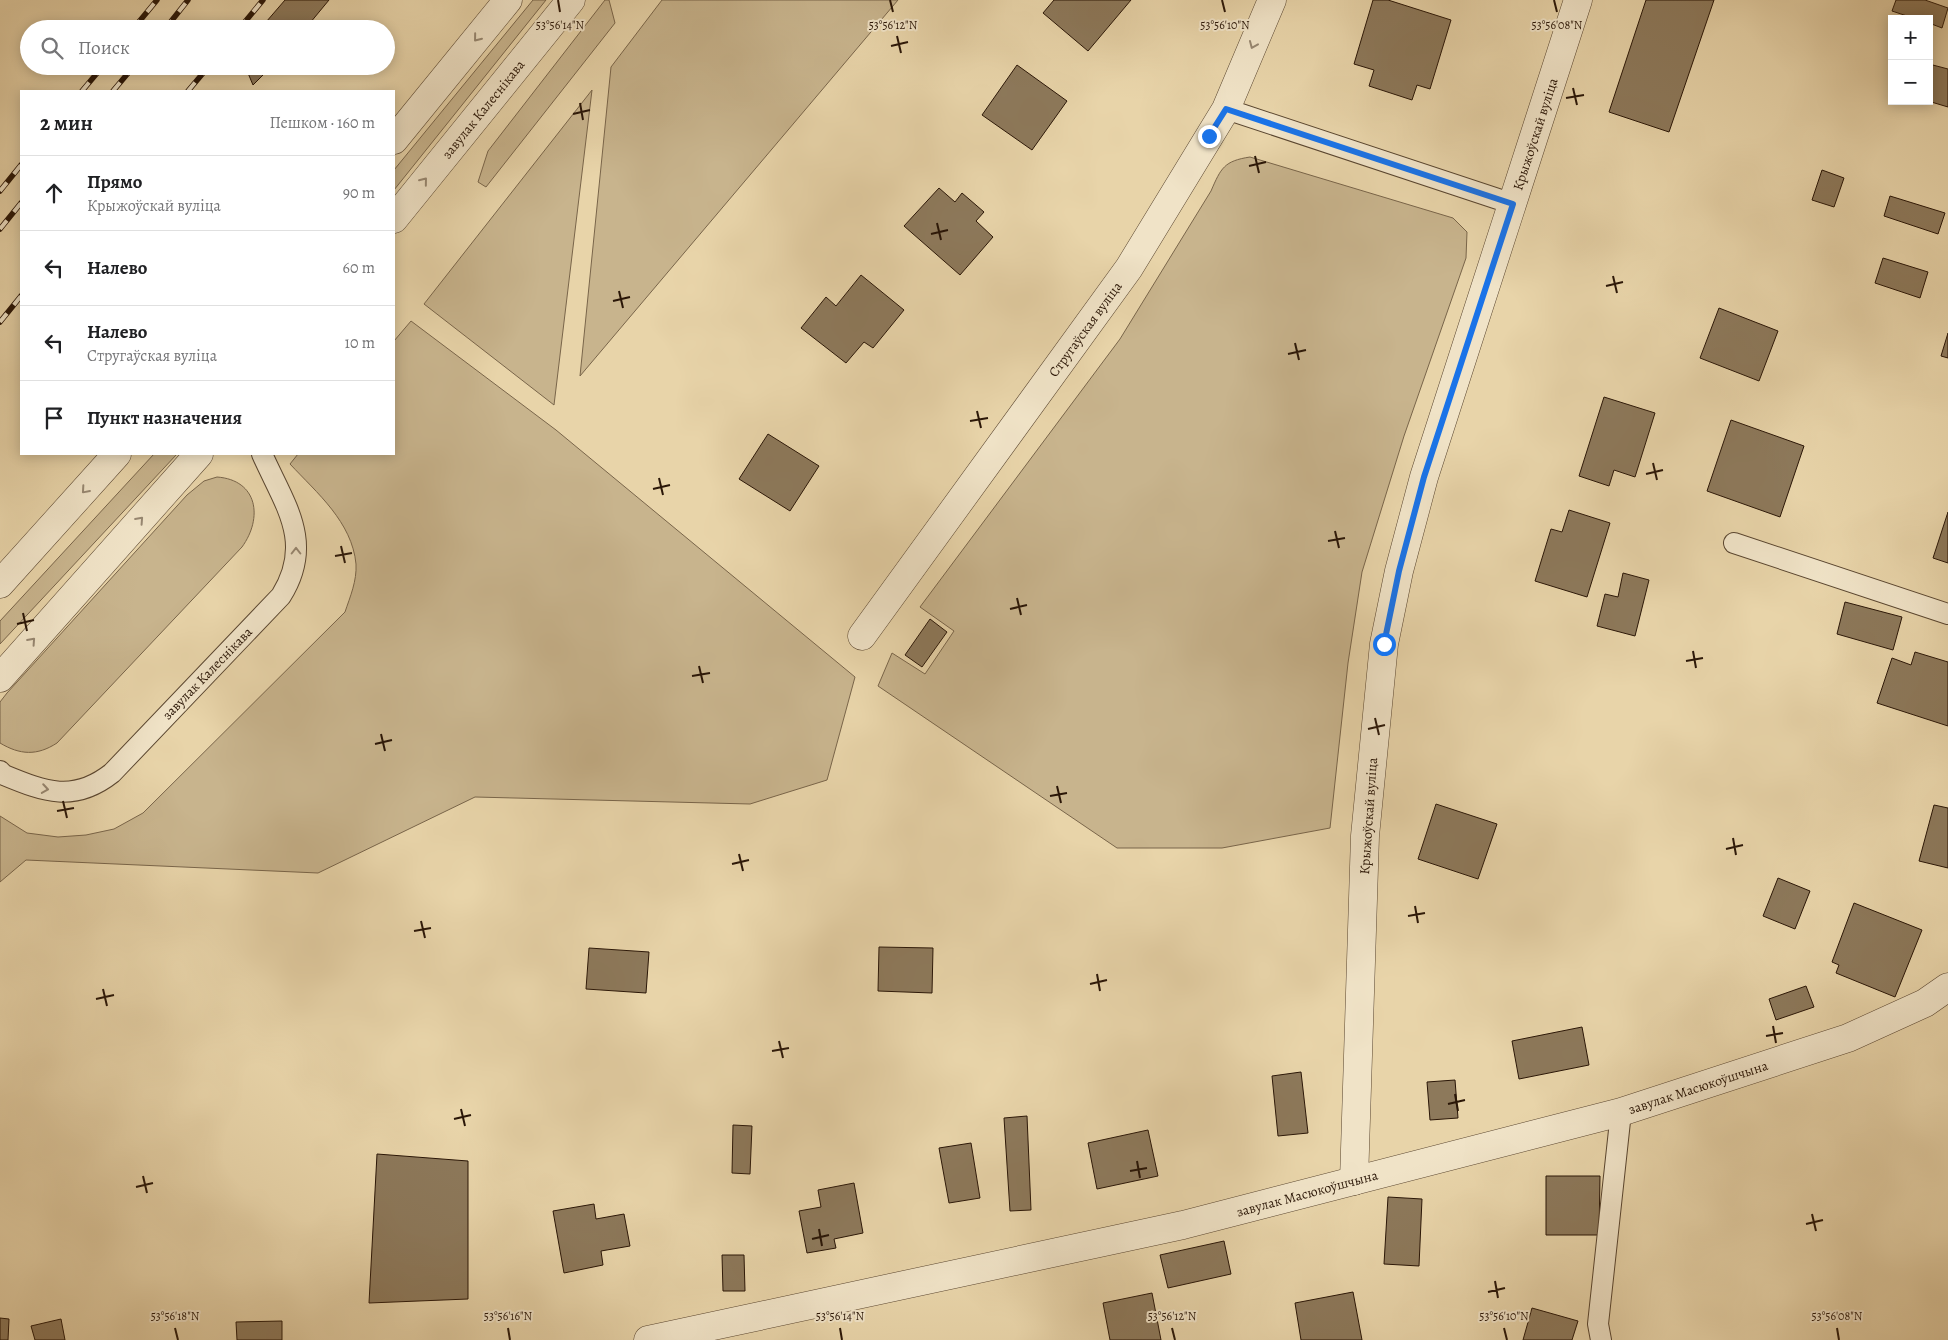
<!DOCTYPE html>
<html lang="ru">
<meta charset="utf-8">
<style>
body{margin:0;font-family:Alegreya,serif;background:#f6f6f6;color:#202124}
.controls{position:absolute;right:15px;top:15px;display:grid;overflow:hidden;border-radius:0px;box-shadow:0 2px 12px #0003}
.controls button{width:45px;height:45px;display:grid;place-items:center;padding:0;border:0;border-bottom:1px solid #e0e0e0;background:#fff;color:#202124;font:25px sans-serif}
.stop{position:absolute;width:15px;height:15px;margin:-11px;border:4px solid #1a73e8;border-radius:50%;background:#fff}
.stop.end{background:#1a73e8;border-color:#fff;box-shadow:0 1px 5px #0008}
.list{margin:0;padding:0;list-style:none}
h2{display:flex;justify-content:space-between;align-items:center;height:65px;margin:0;padding:0 20px;font-size:21px}
h2 small{font-size:16px;font-weight:400;color:#757577}
.list li{display:grid;grid-template-columns:32px 1fr auto;gap:15px;align-items:center;box-sizing:border-box;height:75px;padding:0 20px;border-top:1px solid #e0e0e0}
.list b{display:block;font-size:19px;white-space:nowrap}
.list p{margin:0;font-size:16px;white-space:nowrap;color:#757577}
.list em{font-size:16px;font-style:normal;color:#757577}
.icon{flex:none;width:28px;height:28px;fill:none;stroke:currentColor;stroke-width:2;stroke-linecap:round;stroke-linejoin:round}
.map{position:relative;flex:none;width:1948px;height:1340px;overflow:hidden}
.search{position:absolute;background:#fff;box-shadow:0 2px 12px #0003;left:20px;top:20px;width:375px;height:55px;display:flex;align-items:center;gap:12px;box-sizing:border-box;padding:0 18px;border-radius:28px;color:#757577;font-size:19px}
.panel{position:absolute;background:#fff;box-shadow:0 2px 12px #0003;left:20px;top:90px;width:375px;height:365px;border-radius:0px}
.map>svg:first-child{display:block}
.green{fill:#c8b48d;stroke:#79654a}
.building{fill:#8d795b;stroke:#2a1607}
.lines{fill:none;stroke-linecap:round;stroke-linejoin:round}
.lane-casing{stroke:#5a4630;stroke-width:22}
.street-casing{stroke:#5a4630;stroke-width:29}
.lane{stroke:#f0e3c7;stroke-width:20}
.street{stroke:#f0e3c7;stroke-width:28}
.rail-casing{stroke:#2a1607;stroke-width:5.5}
.rail{stroke:#f0e3c7;stroke-width:4;stroke-dasharray:11;stroke-linecap:butt}
.oneway{stroke:#978771}
.route{stroke:#1a73e8;stroke-width:6}
.ticks{fill:none;stroke:#2a1607;stroke-width:2}
.labels{text-anchor:middle;stroke-width:4;stroke-linejoin:round;paint-order:stroke}
.street-label{font-size:14px;fill:#2a1607;stroke:#f0e3c7}
.ticks-label{font-size:12px;text-anchor:middle;fill:#2a1607;stroke:#f0e3c7;stroke-width:4;stroke-linejoin:round;paint-order:stroke}
</style>
<div class="map">
<svg width="1948" height="1340" viewBox="0 0 1948 1340">
<rect width="100%" height="100%" fill="#e8d4a9"/>
<filter id="stains"><feTurbulence type="fractalNoise" baseFrequency=".004" numOctaves="4"/><feColorMatrix values="0 0 0 0 .2 0 0 0 0 .09 0 0 0 0 .02 0 0 0 .5 -.17"/></filter>
<radialGradient id="worn" r=".72"><stop offset=".6" stop-color="#630" stop-opacity="0"/><stop offset="1" stop-color="#630" stop-opacity=".3"/></radialGradient>
<g class="green">
<polygon points="533,0 546,0 394,190 394,170"/>
<polygon points="605,0 609,0 615,23 486,187 478,182 488,151"/>
<polygon points="662,0 898,0 580,376 611,67"/>
<polygon points="592,90 554,405 424,304"/>
<path d="M 1250,157 L 1453,218 L 1467,232 L 1466,258 L 1404,436 L 1362,572 L 1348,663 L 1330,828 L 1222,848 L 1117,848 L 878,686 L 892,653 L 925,674 L 954,631 L 920,607 L 1120,339 L 1211,191 C 1221,168 1224,161 1250,157 Z"/>
<path d="M 411,321 L 556,430 L 855,677 L 827,780 L 750,804 L 475,797 L 318,873 L 26,860 L 0,882 L 0,816 L 27,833 L 58,837 L 86,835 L 114,829 L 143,813 L 345,612 C 350,597 357,581 356,564 C 352,522 317,493 290,464 L 298,454 L 394,454 L 394,341 Z"/>
<polygon points="154,454 177,454 0,644 0,621"/>
<path d="M 217,477 C 258,480 263,518 242,547 L 57,743 C 37,756 20,755 0,743 L 0,702 L 7,693 L 187,495 L 204,481 Z"/>
</g>
<g class="building">
<polygon points="285,0 329,0 305,29 260,29"/>
<polygon points="1054,0 1131,0 1088,51 1043,13"/>
<polygon points="1373,0 1388,0 1451,20 1430,89 1417,85 1412,100 1369,86 1374,70 1354,64"/>
<polygon points="1646,0 1714,0 1669,132 1609,112"/>
<polygon points="1896,0 1925,0 1948,8 1942,28 1929,23 1929,19 1916,19 1892,11"/>
<polygon points="1929,64 1948,69 1948,107 1928,101"/>
<polygon points="1017,65 1067,101 1032,150 982,115"/>
<polygon points="245,66 272,66 253,85"/>
<polygon points="1822,170 1844,178 1834,207 1812,200"/>
<polygon points="939,188 955,202 962,193 984,212 976,221 993,237 960,275 904,226"/>
<polygon points="1890,196 1945,213 1938,234 1884,216"/>
<polygon points="1883,258 1928,272 1920,298 1875,283"/>
<polygon points="861,275 904,310 873,348 864,342 846,363 801,328 826,297 836,306"/>
<polygon points="1719,308 1778,331 1759,381 1700,358"/>
<polygon points="1948,333 1948,358 1941,356"/>
<polygon points="1604,397 1655,413 1635,477 1614,470 1609,486 1579,476"/>
<polygon points="1731,420 1804,446 1780,517 1707,491"/>
<polygon points="768,434 819,466 790,511 739,479"/>
<polygon points="1569,510 1610,523 1587,597 1535,581 1551,529 1562,532"/>
<polygon points="1948,512 1948,563 1933,558"/>
<polygon points="1623,573 1649,580 1635,636 1597,626 1605,594 1618,597"/>
<polygon points="1845,602 1902,617 1893,650 1837,634"/>
<polygon points="930,619 947,632 922,667 905,655"/>
<polygon points="1915,652 1948,662 1948,726 1877,703 1892,658 1911,665"/>
<polygon points="1436,804 1497,824 1478,879 1418,859"/>
<polygon points="1934,805 1948,808 1948,868 1919,861"/>
<polygon points="1778,878 1810,891 1795,929 1763,916"/>
<polygon points="1854,903 1922,930 1895,997 1836,973 1839,965 1832,962"/>
<polygon points="879,947 933,948 932,993 878,991"/>
<polygon points="589,948 649,952 646,993 586,989"/>
<polygon points="1806,986 1814,1007 1776,1020 1769,999"/>
<polygon points="1582,1027 1589,1065 1519,1079 1512,1041"/>
<polygon points="1301,1072 1308,1133 1278,1136 1272,1076"/>
<polygon points="1455,1080 1458,1118 1430,1120 1427,1082"/>
<polygon points="1027,1116 1031,1210 1010,1211 1004,1118"/>
<polygon points="733,1125 752,1126 750,1174 732,1173"/>
<polygon points="1148,1130 1158,1176 1097,1189 1088,1143"/>
<polygon points="971,1143 980,1198 949,1203 939,1148"/>
<polygon points="377,1154 468,1161 468,1299 369,1303"/>
<polygon points="1546,1176 1600,1176 1599,1235 1546,1235"/>
<polygon points="854,1183 863,1233 834,1239 836,1248 807,1253 799,1211 821,1207 818,1190"/>
<polygon points="1388,1197 1422,1199 1419,1266 1384,1264"/>
<polygon points="594,1204 596,1219 624,1214 630,1246 601,1251 603,1265 564,1273 553,1211"/>
<polygon points="1224,1241 1231,1274 1168,1288 1160,1255"/>
<polygon points="722,1255 744,1255 745,1291 723,1291"/>
<polygon points="1353,1292 1362,1340 1301,1340 1295,1303"/>
<polygon points="1152,1293 1161,1340 1110,1340 1103,1303"/>
<polygon points="1532,1308 1578,1321 1572,1340 1523,1340"/>
<polygon points="0,1318 9,1319 8,1340 0,1340"/>
<polygon points="61,1319 65,1340 35,1340 31,1326"/>
<polygon points="282,1321 282,1340 237,1340 236,1322"/>
</g>
<g class="lines">
<g class="lane-casing">
<g id="lane">
<polyline points="1226,109 1513,204"/>
<polyline points="1734,543 1948,614"/>
<path d="M 0,771 L 4,775 C 45,792 74,803 112,773 L 281,596 C 315,542 284,504 262,454"/>
<polyline points="1601,1340 1598,1324 1621,1112"/>
</g>
</g>
<g class="street-casing">
<g id="street">
<polyline points="394,140 508,0"/>
<polyline points="394,219 571,0"/>
<polyline points="0,584 117,454"/>
<polyline points="862,636 1129,268 1226,109 1272,0"/>
<polyline points="0,678 199,454"/>
<polyline points="1354,1181 1365,836 1384,644 1399,571 1424,477 1578,0"/>
<polyline points="648,1340 1183,1225 1621,1112 1848,1038 1925,1003 1948,987"/>
</g>
</g>
<use href="#lane" class="lane"/>
<use href="#street" class="street"/>
<g class="rail-casing">
<g id="rail">
<polyline points="133,29 157,0"/>
<polyline points="165,29 188,0"/>
<polyline points="239,29 263,0"/>
<polyline points="82,91 103,66"/>
<polyline points="113,91 134,66"/>
<polyline points="188,91 209,66"/>
<polyline points="0,191 21,165"/>
<polyline points="0,229 21,203"/>
<polyline points="0,322 21,296"/>
</g>
</g>
<use href="#rail" class="rail"/>
</g>
<defs><path id="oneway-chevron" d="M-2-3.5L2.5 0L-2 3.5" fill="none" stroke-width="1.6" stroke-linecap="round" stroke-linejoin="round" transform="scale(1.25)"/></defs>
<g class="oneway">
<use href="#oneway-chevron" transform="translate(477 38) rotate(129)"/>
<use href="#oneway-chevron" transform="translate(1253 45) rotate(113)"/>
<use href="#oneway-chevron" transform="translate(424 181) rotate(-51)"/>
<use href="#oneway-chevron" transform="translate(85 490) rotate(131)"/>
<use href="#oneway-chevron" transform="translate(140 520) rotate(-48)"/>
<use href="#oneway-chevron" transform="translate(296 551) rotate(-90)"/>
<use href="#oneway-chevron" transform="translate(32 641) rotate(-48)"/>
<use href="#oneway-chevron" transform="translate(45 789) rotate(9)"/>
</g>
<g class="lines">
<polyline class="route" points="1209,136 1226,109 1513,204 1424,477 1399,571 1384,644"/>
</g>
<path class="ticks" d="M 558,0 L 560,12M 890,0 L 893,12M 1222,0 L 1225,12M 1554,0 L 1557,12M 897,36 L 901,53M 891,46 L 908,42M 1573,88 L 1577,105M 1566,98 L 1584,95M 580,103 L 583,120M 573,114 L 590,110M 1255,156 L 1259,173M 1249,166 L 1266,162M 937,223 L 941,240M 931,234 L 948,230M 1613,276 L 1617,293M 1606,286 L 1623,282M 619,291 L 623,308M 613,301 L 630,297M 1295,343 L 1299,360M 1288,354 L 1306,350M 977,411 L 981,428M 970,421 L 988,418M 1653,463 L 1657,480M 1646,474 L 1663,470M 659,478 L 663,495M 653,489 L 670,485M 1335,531 L 1339,548M 1328,541 L 1345,538M 341,546 L 345,563M 335,556 L 352,553M 1017,598 L 1021,615M 1010,609 L 1027,605M 23,613 L 27,631M 17,624 L 34,620M 1693,651 L 1696,668M 1686,661 L 1703,658M 699,666 L 703,683M 692,676 L 710,673M 1375,718 L 1379,735M 1368,729 L 1385,725M 381,734 L 385,751M 375,744 L 392,740M 1057,786 L 1061,803M 1050,796 L 1067,793M 63,801 L 67,818M 57,811 L 74,808M 1733,838 L 1736,855M 1726,849 L 1743,845M 739,854 L 743,871M 732,864 L 749,860M 1415,906 L 1418,923M 1408,916 L 1425,913M 421,921 L 425,938M 414,931 L 431,928M 1097,974 L 1100,991M 1090,984 L 1107,980M 103,989 L 107,1006M 96,999 L 114,995M 1773,1026 L 1776,1043M 1766,1036 L 1783,1033M 779,1041 L 783,1058M 772,1051 L 789,1048M 1455,1094 L 1458,1111M 1448,1104 L 1465,1100M 461,1109 L 465,1126M 454,1119 L 471,1115M 1137,1161 L 1140,1178M 1130,1171 L 1147,1168M 143,1176 L 147,1193M 136,1187 L 153,1183M 1812,1214 L 1816,1231M 1806,1224 L 1823,1220M 819,1229 L 822,1246M 812,1239 L 829,1235M 1495,1281 L 1498,1298M 1488,1292 L 1505,1288M 175,1328 L 178,1340M 508,1328 L 510,1340M 840,1328 L 842,1340M 1172,1328 L 1175,1340M 1504,1328 L 1507,1340M 1837,1328 L 1839,1340"/>
<g class="labels">
<g class="street-label">
<text transform="translate(483 109) rotate(-51)" y="5">завулак Калеснікава</text>
<text transform="translate(1535 134) rotate(-72)" y="5">Крыжоўскай вуліца</text>
<text transform="translate(1085 329) rotate(-54)" y="5">Стругаўская вуліца</text>
<text transform="translate(207 673) rotate(-46)" y="5">завулак Калеснікава</text>
<text transform="translate(1368 816) rotate(-86)" y="5">Крыжоўскай вуліца</text>
<text transform="translate(1698 1087) rotate(-18)" y="5">завулак Масюкоўшчына</text>
<text transform="translate(1307 1193) rotate(-15)" y="5">завулак Масюкоўшчына</text>
</g>
</g>
<g class="ticks-label">
<text x="560" y="29">53°56'14"N</text>
<text x="893" y="29">53°56'12"N</text>
<text x="1225" y="29">53°56'10"N</text>
<text x="1557" y="29">53°56'08"N</text>
<text x="175" y="1320">53°56'18"N</text>
<text x="508" y="1320">53°56'16"N</text>
<text x="840" y="1320">53°56'14"N</text>
<text x="1172" y="1320">53°56'12"N</text>
<text x="1504" y="1320">53°56'10"N</text>
<text x="1837" y="1320">53°56'08"N</text>
</g>
<rect width="100%" height="100%" filter="url(#stains)"/>
<rect width="100%" height="100%" fill="url(#worn)"/>
</svg>
<div class="controls">
<button>+</button>
<button>−</button>
</div>
<div class="stop" style="left:1384px;top:644px"></div>
<div class="stop end" style="left:1209px;top:136px"></div>
<div class="search"><svg class="icon" aria-label="search" viewBox="0 0 24 24"><circle cx="10" cy="10" r="6"/><path d="M15 15l6 6"/></svg>Поиск</div>
<section class="panel">
<h2>2 мин<small>Пешком · 160 m</small></h2>
<ul class="list">
<li><svg class="icon" aria-label="ahead" viewBox="0 0 24 24"><path d="M12 20V5M6 11l6-6 6 6"/></svg><div><b>Прямо</b><p>Крыжоўскай вуліца</p></div><em>90 m</em></li>
<li><svg class="icon" aria-label="left" viewBox="0 0 24 24"><path d="M17 20v-9H6M10 6l-5 5 5 5"/></svg><div><b>Налево</b></div><em>60 m</em></li>
<li><svg class="icon" aria-label="left" viewBox="0 0 24 24"><path d="M17 20v-9H6M10 6l-5 5 5 5"/></svg><div><b>Налево</b><p>Стругаўская вуліца</p></div><em>10 m</em></li>
<li><svg class="icon" aria-label="arrive" viewBox="0 0 24 24"><path d="M6 21V4h12l-3 4 3 4H6"/></svg><div><b>Пункт назначения</b></div></li>
</ul>
</section>
</div>
